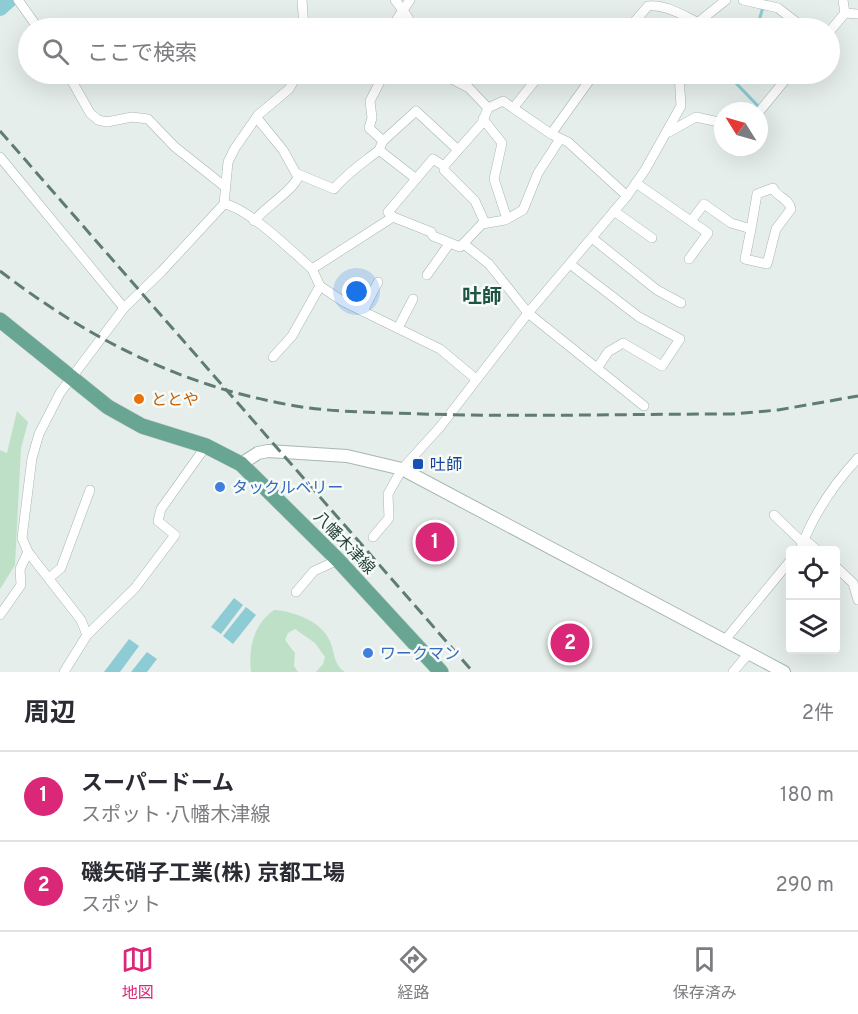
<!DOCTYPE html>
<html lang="ja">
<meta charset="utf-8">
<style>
body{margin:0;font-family:Overpass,"Noto Sans JP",sans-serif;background:#f2f2f3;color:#2b2b33}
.controls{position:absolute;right:18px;bottom:18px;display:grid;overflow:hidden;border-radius:6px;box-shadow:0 6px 24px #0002}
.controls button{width:54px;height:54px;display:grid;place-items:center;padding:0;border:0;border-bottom:2px solid #e1e1e2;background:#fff;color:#2b2b33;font:30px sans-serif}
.compass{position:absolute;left:714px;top:102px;width:54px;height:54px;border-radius:50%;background:#fff;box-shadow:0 6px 24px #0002;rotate:307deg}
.you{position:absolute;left:357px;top:292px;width:21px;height:21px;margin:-15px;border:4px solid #fff;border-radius:50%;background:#1a73e8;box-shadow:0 0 0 9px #1a73e833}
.badge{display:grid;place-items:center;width:39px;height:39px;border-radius:50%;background:#db2777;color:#fff;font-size:20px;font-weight:700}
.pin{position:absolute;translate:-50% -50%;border:3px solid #fff;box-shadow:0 2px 6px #0006}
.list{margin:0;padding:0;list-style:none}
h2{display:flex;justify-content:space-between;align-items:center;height:78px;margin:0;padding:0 24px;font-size:26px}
h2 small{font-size:20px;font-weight:400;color:#7c7c81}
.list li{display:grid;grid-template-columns:39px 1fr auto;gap:18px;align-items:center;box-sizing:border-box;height:90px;padding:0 24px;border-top:2px solid #e1e1e2}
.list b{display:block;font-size:22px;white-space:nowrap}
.list p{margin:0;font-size:20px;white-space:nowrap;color:#7c7c81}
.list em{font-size:20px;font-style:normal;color:#7c7c81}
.icon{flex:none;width:33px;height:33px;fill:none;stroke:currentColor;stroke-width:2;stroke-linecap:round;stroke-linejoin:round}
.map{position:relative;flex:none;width:858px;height:672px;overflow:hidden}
.search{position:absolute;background:#fff;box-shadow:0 6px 24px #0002;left:18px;right:18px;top:18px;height:66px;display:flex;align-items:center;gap:15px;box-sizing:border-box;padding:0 21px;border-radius:33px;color:#7c7c81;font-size:22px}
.sheet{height:258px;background:#fff}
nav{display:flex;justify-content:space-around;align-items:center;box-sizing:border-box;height:84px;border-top:2px solid #e1e1e2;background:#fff;font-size:16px;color:#7c7c81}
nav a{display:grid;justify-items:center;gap:3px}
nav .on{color:#db2777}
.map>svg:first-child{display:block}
.green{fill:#bee0c6}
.water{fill:#8dccd4}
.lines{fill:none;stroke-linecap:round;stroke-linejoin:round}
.stream{stroke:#8dccd4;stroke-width:3}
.river{stroke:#8dccd4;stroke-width:16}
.minor-casing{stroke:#a7b7b1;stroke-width:10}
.tertiary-casing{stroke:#a7b7b1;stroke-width:14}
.primary-casing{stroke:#c1cac7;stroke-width:16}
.minor{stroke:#fff;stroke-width:9}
.tertiary{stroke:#fff;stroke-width:12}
.primary{stroke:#69a593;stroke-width:15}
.rail{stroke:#5e7c73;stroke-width:3;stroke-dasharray:12 6;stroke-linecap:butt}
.food-dot{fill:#e8710a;stroke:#f6fbf8;stroke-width:2}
.transit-dot{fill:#1a4fb4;stroke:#f6fbf8;stroke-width:2}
.shop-dot{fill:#3f7fe0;stroke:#f6fbf8;stroke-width:2}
.labels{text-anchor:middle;stroke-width:5;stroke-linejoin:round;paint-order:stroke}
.food-label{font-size:16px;fill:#c56008;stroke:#f6fbf8;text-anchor:start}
.transit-label{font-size:16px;fill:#164399;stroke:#f6fbf8;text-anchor:start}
.shop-label{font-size:16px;fill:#366cbe;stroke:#f6fbf8;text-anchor:start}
.street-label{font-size:16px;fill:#234138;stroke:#f6fbf8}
.quarter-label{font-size:20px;font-weight:bold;fill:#1f5445;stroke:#f6fbf8}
</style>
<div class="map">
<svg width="858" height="672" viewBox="0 0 858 672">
<rect width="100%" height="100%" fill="#e5eeea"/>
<g class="green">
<polygon points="17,411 28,422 21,448 15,565 0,589 0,450 7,453"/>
<path d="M 274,610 C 294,611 324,622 331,644 C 335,655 334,665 345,672 L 316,672 L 323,664 L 325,657 L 315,643 L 295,629 L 288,633 L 285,640 L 295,653 L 294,666 L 298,672 L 251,672 C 248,648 254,624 274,610 Z"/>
</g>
<g class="water">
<polygon points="234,598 243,605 221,634 211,627"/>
<polygon points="246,607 256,615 233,644 223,636"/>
<polygon points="129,639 139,646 120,672 104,672"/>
<polygon points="147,652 157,659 147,672 131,672"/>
</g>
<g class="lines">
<g class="stream">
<polyline points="757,28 765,0"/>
<polyline points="734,74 732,79 759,107"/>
</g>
<polyline class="river" points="0,8 9,0"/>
<g class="minor-casing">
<g id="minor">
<polyline points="18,0 38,28"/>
<polyline points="302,0 304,28"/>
<path d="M 395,0 C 400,6 412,22 413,28"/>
<polyline points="743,0 778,8 804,28"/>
<polyline points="843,0 845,13"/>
<polyline points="391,28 410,0"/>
<path d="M 629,28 L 648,6 C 665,4 682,15 697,22"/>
<polyline points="691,28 726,0"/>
<polyline points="830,31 845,13 858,14"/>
<polyline points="68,74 90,113 98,120 107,122 132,117 148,119 175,147 224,186"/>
<polyline points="442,74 469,88 488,108"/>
<polyline points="514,107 538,77"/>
<polyline points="759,112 790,74"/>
<polyline points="483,119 502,143 494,179 507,219"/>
<polyline points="669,132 696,117 723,123"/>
<polyline points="551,134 594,74"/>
<polyline points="560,139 538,173 523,210 505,220 482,224 460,247 433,236 431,232 393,217 388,212 433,159 444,166 482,123 488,108 503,101 551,134 568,142 627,196"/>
<polyline points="383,141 369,128 372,118 370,101 384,74"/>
<polyline points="0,157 124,308"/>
<polyline points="444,166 444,170 475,201 485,223"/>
<path d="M 298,174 L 334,189 C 347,173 363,163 379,150"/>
<polyline points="415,178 379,150 383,141 416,111 458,150"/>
<polyline points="636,183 708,233 689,259"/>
<path d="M 224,204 C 247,207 294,253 312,269 L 393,217"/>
<polyline points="614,211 652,238"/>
<path d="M 254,221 C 266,206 293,191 298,177 L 283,150 L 257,118"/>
<path d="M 691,221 L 704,204 L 731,223 L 751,229 L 757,194 L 773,188 C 776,197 789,198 791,209 L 776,229 L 767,264 L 745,259 L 751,229"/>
<polyline points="592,238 657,290 681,303"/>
<polyline points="464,244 489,264 528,313 644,406"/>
<polyline points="570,264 639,317 680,339 662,366 623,343 608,352 598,367"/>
<polyline points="312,269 320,286 344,302 440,349 476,379"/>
<polyline points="427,275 449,244"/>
<polyline points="363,311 378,282"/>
<polyline points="398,328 413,299"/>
<polyline points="273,357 292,336 320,286"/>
<polyline points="774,515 802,542"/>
<polyline points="373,537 389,518 388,494 402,469 440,427 528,313 627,196 645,170 681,106 679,74"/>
<polyline points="804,539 817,550"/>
<path d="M 800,550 C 813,515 832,486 858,458"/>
<polyline points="836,567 853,583 858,600"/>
<polyline points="49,578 61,568 90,490"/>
<polyline points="296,592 314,571 338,560"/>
<polyline points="0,615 21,585 20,569 28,552"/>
<polyline points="87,635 81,620 28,552 22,538 32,458 39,434 60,393 124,308 162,271 224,204 228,162 235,148 258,115 289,89 298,74"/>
<polyline points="725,640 790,561"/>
<polyline points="64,672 87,635 135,588 175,535 158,521 161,509 206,446"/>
<polyline points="733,672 749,653"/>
</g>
</g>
<g class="tertiary-casing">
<polyline id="tertiary" points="241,464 258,453 268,451 347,456 402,469 784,672"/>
</g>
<g class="primary-casing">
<polyline id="primary" points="0,320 108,407 142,426 206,446 241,464 338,560 441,672"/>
</g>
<use href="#minor" class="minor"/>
<use href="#tertiary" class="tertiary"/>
<use href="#primary" class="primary"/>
<g class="rail">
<polyline points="0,131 473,672"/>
<path d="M 0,271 C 89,339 179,385 290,405 C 334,413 378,412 422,414 C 525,417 628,414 732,414 L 778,410 L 858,396"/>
</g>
</g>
<circle class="food-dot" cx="139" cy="399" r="6"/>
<rect class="transit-dot" x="412" y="458" width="12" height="12" rx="3"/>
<g class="shop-dot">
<circle cx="220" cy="487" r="6"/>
<circle cx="368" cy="653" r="6"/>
</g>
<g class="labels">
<g class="food-label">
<text x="151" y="405">ととや</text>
</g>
<g class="transit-label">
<text x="430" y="470">吐師</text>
</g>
<g class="shop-label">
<text x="232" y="493">タックルベリー</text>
<text x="380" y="659">ワークマン</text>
</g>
<g class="street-label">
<text transform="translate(345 542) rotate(46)" y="6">八幡木津線</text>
</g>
<g class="quarter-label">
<text x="482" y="303">吐師</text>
</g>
</g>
</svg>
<div class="controls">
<button><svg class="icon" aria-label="locate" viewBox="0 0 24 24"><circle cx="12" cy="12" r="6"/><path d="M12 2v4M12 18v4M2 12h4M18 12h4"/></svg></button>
<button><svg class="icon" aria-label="layers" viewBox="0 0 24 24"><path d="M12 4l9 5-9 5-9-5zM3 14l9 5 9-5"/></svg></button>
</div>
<svg class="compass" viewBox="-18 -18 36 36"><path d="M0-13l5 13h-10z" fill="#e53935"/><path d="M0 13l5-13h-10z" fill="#7c7c81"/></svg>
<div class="you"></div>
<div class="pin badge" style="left:435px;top:542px">1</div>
<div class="pin badge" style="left:570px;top:643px">2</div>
<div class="search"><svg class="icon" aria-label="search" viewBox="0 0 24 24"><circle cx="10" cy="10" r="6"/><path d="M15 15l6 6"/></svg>ここで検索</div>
</div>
<section class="sheet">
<h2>周辺<small>2件</small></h2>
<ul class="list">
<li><span class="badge">1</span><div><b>スーパードーム</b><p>スポット · 八幡木津線</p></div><em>180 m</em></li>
<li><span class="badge">2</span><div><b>磯矢硝子工業(株) 京都工場</b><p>スポット</p></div><em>290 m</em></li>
</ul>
</section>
<nav>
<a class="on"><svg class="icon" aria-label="map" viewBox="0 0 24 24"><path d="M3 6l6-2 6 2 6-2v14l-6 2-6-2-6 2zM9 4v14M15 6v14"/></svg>地図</a>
<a><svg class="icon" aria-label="directions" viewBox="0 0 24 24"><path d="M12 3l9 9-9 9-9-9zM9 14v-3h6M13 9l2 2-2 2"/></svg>経路</a>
<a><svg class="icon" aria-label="saved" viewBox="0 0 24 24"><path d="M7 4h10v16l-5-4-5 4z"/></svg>保存済み</a>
</nav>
